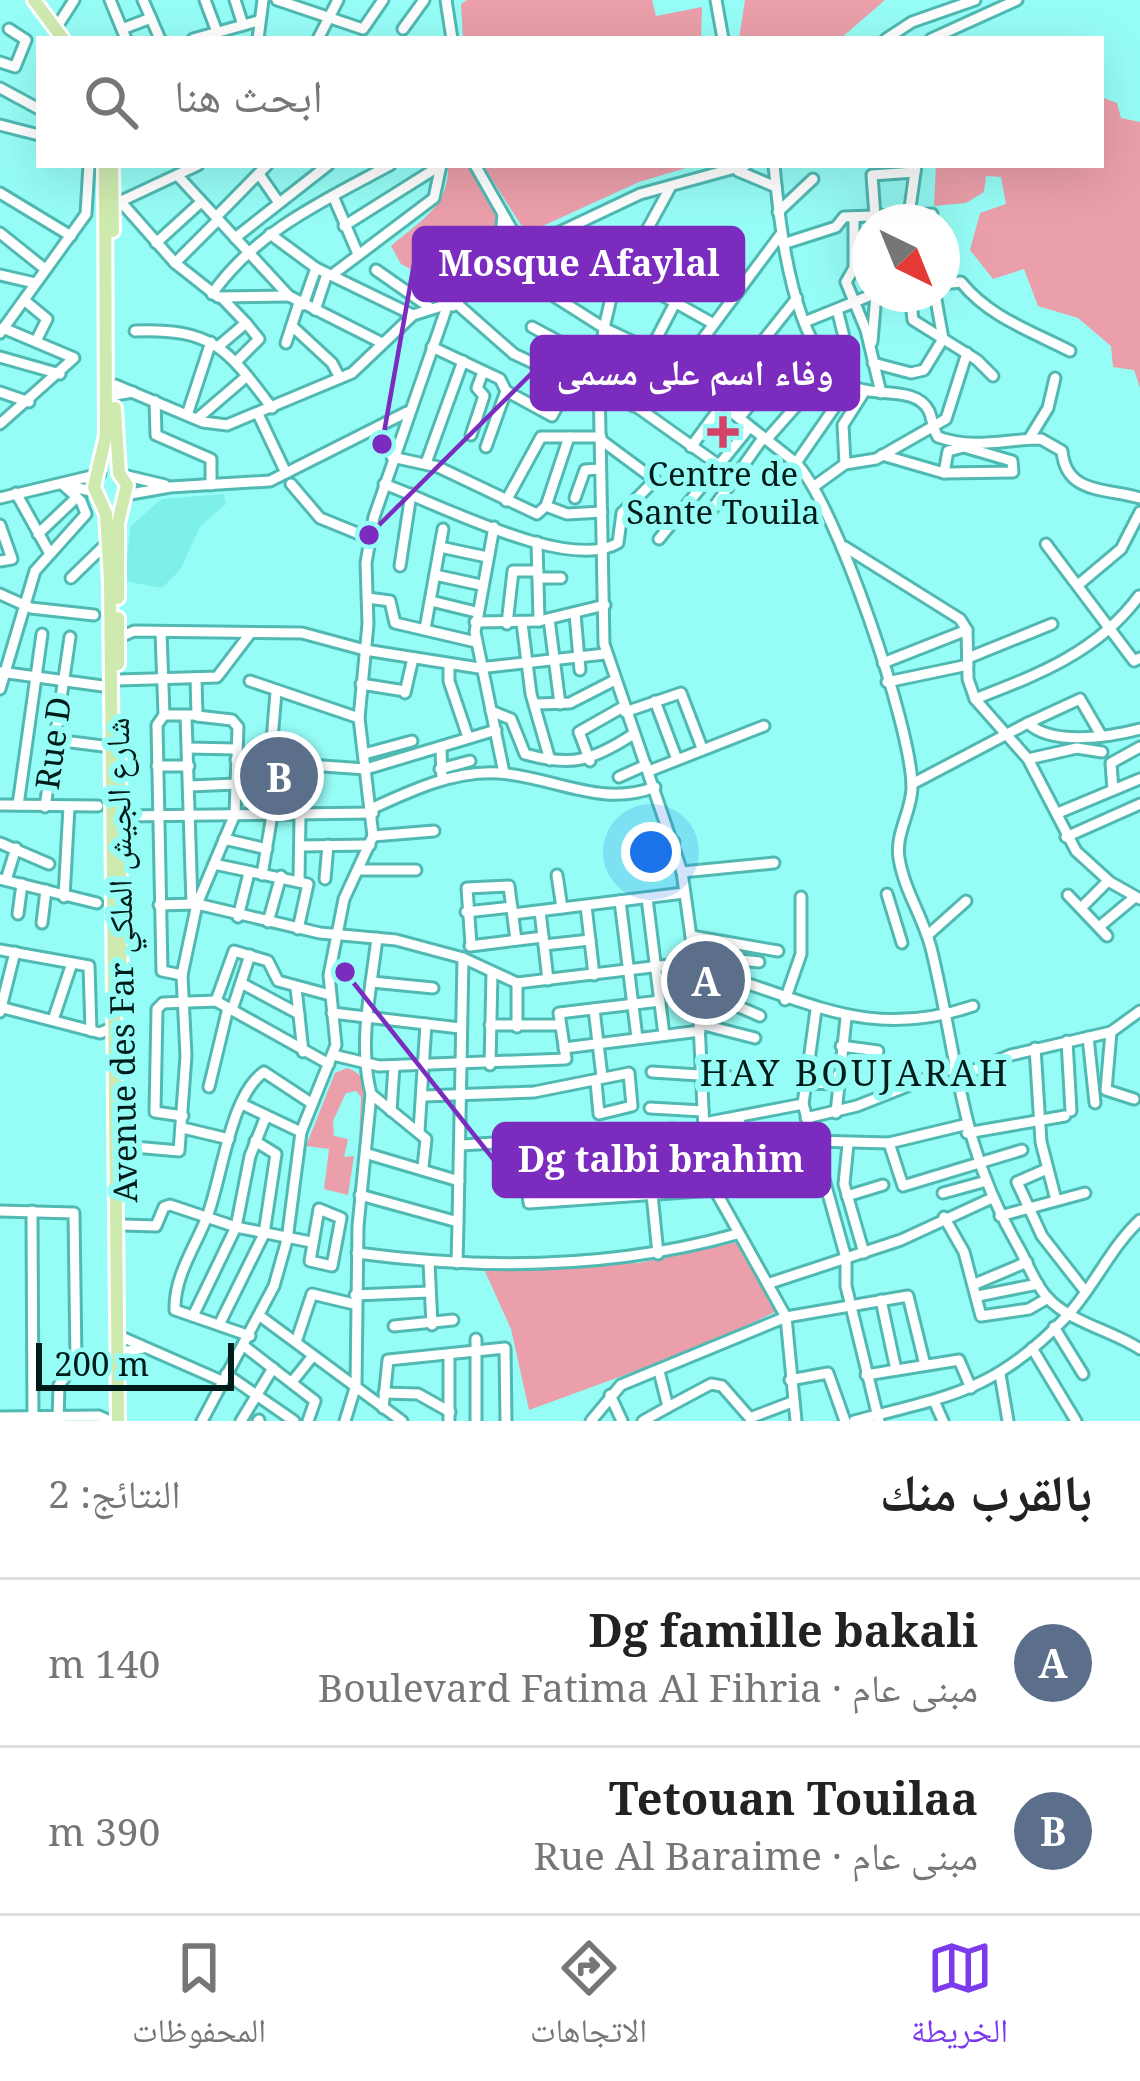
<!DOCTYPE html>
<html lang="ar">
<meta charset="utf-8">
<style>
body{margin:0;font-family:"Noto Serif","Noto Naskh Arabic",serif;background:#f2f2f2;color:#222;direction:rtl}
.compass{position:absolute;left:852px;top:204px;width:108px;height:108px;border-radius:50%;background:#fff;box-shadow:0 12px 48px #0002;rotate:137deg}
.scale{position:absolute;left:36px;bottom:30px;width:198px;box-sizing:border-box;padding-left:12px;border:6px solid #001c1a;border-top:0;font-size:33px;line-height:42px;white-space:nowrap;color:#001c1a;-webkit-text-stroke:9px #96fdf6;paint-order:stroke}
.you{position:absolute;left:651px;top:852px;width:42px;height:42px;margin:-30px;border:9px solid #fff;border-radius:50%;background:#1a73e8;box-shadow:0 0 0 18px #1a73e833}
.badge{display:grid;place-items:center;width:78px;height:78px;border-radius:50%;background:#7c3aed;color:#fff;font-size:39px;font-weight:700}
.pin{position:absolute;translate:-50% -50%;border:6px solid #fff;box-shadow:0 3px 12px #0006}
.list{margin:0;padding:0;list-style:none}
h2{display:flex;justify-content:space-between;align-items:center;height:156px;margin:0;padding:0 48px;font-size:51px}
h2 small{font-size:39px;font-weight:400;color:#767676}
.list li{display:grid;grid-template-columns:78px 1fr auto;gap:36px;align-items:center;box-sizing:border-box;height:168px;padding:0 48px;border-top:3px solid #e0e0e0}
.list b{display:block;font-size:45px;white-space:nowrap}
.list p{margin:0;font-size:39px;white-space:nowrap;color:#767676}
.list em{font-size:39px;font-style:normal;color:#767676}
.icon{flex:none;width:66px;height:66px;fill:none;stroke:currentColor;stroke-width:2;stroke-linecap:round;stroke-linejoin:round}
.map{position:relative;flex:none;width:1140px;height:1421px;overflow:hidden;direction:ltr}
.search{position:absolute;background:#fff;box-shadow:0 12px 48px #0002;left:36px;right:36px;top:36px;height:132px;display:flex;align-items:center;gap:30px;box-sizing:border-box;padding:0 42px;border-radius:0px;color:#767676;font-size:45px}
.sheet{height:492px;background:#fff}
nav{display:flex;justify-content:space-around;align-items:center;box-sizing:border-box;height:168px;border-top:3px solid #e0e0e0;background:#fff;font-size:33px;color:#767676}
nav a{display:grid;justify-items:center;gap:6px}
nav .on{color:#7c3aed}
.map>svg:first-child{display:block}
.built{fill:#7df1e9}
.green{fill:#ea9faa}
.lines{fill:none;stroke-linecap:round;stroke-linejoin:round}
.minor-casing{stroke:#50b9b2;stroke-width:15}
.major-casing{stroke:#fff;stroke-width:18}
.minor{stroke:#fff;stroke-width:9}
.major{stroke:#ceeaaf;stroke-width:12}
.poi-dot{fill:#d24367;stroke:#96fdf6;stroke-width:4.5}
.labels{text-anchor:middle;stroke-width:12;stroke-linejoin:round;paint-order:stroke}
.poi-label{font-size:33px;fill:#001c1a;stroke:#96fdf6}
.street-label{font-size:33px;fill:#001c1a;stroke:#96fdf6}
.neighbourhood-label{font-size:36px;letter-spacing:3px;fill:#001c1a;stroke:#96fdf6}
.leader{fill:none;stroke:#7b2cbf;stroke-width:4.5}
.callout-dot{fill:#7b2cbf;stroke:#96fdf6;stroke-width:4.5}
.callout{fill:#7b2cbf;stroke:#7b2cbf;stroke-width:4.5}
.callout-label{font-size:36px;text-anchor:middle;font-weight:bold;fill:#fff}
</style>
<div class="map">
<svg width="1140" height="1421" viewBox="0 0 1140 1421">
<rect width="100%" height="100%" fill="#96fdf6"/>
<polygon class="built" points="224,494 226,504 200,527 180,570 162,588 124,581 131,526 161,499"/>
<g class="green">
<polygon points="467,0 652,0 656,16 702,7 701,39 463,39 461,4"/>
<polygon points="745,0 885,0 840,39 739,39"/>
<polygon points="1101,97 1117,103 1121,118 1140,122 1140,388 1134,370 1113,367 1111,346 1078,318 1038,306 1024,269 993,279 970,250 980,213 1006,204 1001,177 986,176 984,192 966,203 934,206 936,165 1101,165"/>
<path d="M 448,165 L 470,165 L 499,222 L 488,252 L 447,290 L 401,264 L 391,246 C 420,221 450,206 448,165 Z"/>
<polygon points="483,165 696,165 639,182 536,229 521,225"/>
<path d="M 347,1068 C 379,1078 367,1120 366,1147 L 359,1142 L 361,1097 L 356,1091 L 346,1093 L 333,1121 L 334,1136 L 348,1139 L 344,1157 L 354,1156 L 348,1195 L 324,1189 L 329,1149 L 306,1146 L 335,1073 Z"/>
<polygon points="738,1242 779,1310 704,1346 529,1410 511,1329 483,1267 639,1263"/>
</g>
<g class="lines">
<g class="minor-casing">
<g id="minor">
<polyline points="110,0 126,39"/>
<polyline points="143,0 160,39"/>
<polyline points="205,0 217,32"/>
<polyline points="235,0 243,25"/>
<polyline points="277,0 363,29 383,0"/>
<polyline points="446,0 452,39"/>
<polyline points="716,0 723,39"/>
<polyline points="60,22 74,0"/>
<polyline points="122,29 151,18"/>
<polyline points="403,29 424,0"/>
<polyline points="193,39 258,21"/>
<polyline points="258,39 263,0"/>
<polyline points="318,39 338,0"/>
<polyline points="886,39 912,22 975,0"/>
<polyline points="931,39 1017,0"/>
<polyline points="0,62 15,67 26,40 9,29"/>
<polyline points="0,88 39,109"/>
<polyline points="0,125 39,135"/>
<polyline points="475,165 515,235"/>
<path d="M 774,165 C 780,227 792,354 852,386 C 874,398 916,385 929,411 C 933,420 932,428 938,437 C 975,450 1005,439 1041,439 L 1062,451 C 1066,495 1107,488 1140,498"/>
<polyline points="738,171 776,187"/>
<polyline points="259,174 277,200"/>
<polyline points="179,177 289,296 382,343"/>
<polyline points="671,186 612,294 604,328 599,380 604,644 682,872 697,980 704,1130 715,1190 786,1317 796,1421"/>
<polyline points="0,193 71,236"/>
<polyline points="333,196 358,254"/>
<polyline points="121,202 175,263 218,297 289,296"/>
<polyline points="117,203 198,165"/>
<polyline points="778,212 813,179"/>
<polyline points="503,215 500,245 513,254 640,194 746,165"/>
<polyline points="875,216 872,175 915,172"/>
<polyline points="216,217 267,165"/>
<polyline points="854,217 854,268 846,282 866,330 881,393"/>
<polyline points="908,222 916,165"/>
<polyline points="344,226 441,165"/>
<polyline points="0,233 45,269"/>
<polyline points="270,234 316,268 413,315"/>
<polyline points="235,238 328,165"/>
<polyline points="156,243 201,202"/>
<polyline points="783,244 836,227 844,217 932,214"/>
<path d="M 510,254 L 513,264 L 541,288 L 604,328 L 657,353 L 796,463 C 836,504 912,728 912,787 C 912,811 895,833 899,858 C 904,891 925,920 932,952 C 959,1064 959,1145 1019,1248 C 1028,1264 1034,1282 1046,1296 C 1068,1322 1111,1330 1140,1349"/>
<polyline points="175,263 218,220"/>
<polyline points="376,270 429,307"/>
<polyline points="0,275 35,283"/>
<polyline points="332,275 434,198 441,165"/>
<path d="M 942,284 L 961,282 C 989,317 1031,331 1070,351"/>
<path d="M 212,294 C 256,231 325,200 390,165"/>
<polyline points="910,294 913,320 977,360 993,376"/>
<polyline points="662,295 712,323"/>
<polyline points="24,300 47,319 36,341"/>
<polyline points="456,303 514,354 600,394"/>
<polyline points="303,305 316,268"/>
<polyline points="453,306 506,254"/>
<polyline points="837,309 848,353"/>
<polyline points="315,310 327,274"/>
<polyline points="807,321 874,294"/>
<polyline points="292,326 332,363 340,378"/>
<polyline points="532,327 601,364"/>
<path d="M 135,331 C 214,328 228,350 272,408"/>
<polyline points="0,333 86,214 89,165"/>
<polyline points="872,342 876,294"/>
<polyline points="286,343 299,303"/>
<polyline points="220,345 246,323 223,299"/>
<polyline points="432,347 500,379 506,391 552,416 571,381"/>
<polyline points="651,349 675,303"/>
<polyline points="755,351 782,367"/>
<polyline points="0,357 60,374"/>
<polyline points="236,362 259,339 246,323"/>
<polyline points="873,363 911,373 924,370 943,339 935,294"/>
<polyline points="679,371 781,234"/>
<polyline points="599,380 720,466"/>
<polyline points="115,385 203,422 227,425 352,373 413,315 448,304"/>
<polyline points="0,392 29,402"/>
<polyline points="115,395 133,392"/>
<polyline points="716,400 797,298"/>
<polyline points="155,401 156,435 211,459 211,485"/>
<polyline points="633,406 668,362"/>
<polyline points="258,414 286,473"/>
<polyline points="187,415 211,342"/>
<polyline points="739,418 782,367 816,347"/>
<polyline points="197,419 247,376"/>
<polyline points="0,424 74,358 3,328"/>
<polyline points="471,435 484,396 477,388 483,372"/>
<polyline points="1029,439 1048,408 1055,378"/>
<polyline points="766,440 829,369"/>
<polyline points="486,447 506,391"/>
<polyline points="691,447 722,405"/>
<polygon points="964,447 1012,461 1013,472 944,473 948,451"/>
<polyline points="882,455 944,473"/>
<polyline points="392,457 438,467 537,514 546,506 567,514 602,512"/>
<polyline points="426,463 463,361"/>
<polyline points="796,463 850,385"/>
<polyline points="845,464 843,425 864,392"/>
<polyline points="123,475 165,485"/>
<polyline points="291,484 320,518 369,538"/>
<path d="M 384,484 C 437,503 568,573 618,543 L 622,513 L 655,480 L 601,440"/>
<polyline points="65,485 95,492"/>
<polyline points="816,485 845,464 876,459 946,419 967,353"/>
<polyline points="16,493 49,552"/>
<polyline points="125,495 170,487 270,481 407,412"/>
<polyline points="0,498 100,474"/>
<polyline points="575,498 585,470 600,469"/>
<polyline points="506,501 541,437 601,437"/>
<polyline points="546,506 569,437"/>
<polyline points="704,521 763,438"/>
<polyline points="0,525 12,559 0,561"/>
<polyline points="494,527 475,632 504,773"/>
<polyline points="38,534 77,497"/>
<polyline points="659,539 749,428"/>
<polyline points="537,542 539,621"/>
<polyline points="1046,544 1134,661 1140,658"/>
<polyline points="440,547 487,557"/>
<polyline points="845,547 960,619 967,630 968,679 975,699 1028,759 1076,851 1110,882 1140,899"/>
<polyline points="400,566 411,494"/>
<polyline points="435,575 481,585"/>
<polyline points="71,578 109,541"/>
<polyline points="538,578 561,578"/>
<polyline points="1078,585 1121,549 1140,512"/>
<polyline points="0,594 31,608 94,615"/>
<polyline points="368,598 390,601 395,623 476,642"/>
<polyline points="431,601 476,612"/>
<polyline points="575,614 580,670"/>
<polyline points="549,619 560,704"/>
<polyline points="475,622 539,621 605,605"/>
<polyline points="522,623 531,694 550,760"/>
<polyline points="507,624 513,571 538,571"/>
<polyline points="425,629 443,529"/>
<polyline points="161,632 164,715"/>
<polyline points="118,638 134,631 302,633 365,650 479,668 605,654"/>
<polyline points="968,658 1052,624"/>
<polyline points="883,663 967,630"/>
<polyline points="449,664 449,681 468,737"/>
<polyline points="0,672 110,687"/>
<polyline points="118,680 217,677 249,635"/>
<polyline points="250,681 359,718"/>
<polyline points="887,682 968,665"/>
<polyline points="361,684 405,691"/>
<polyline points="0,689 35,571 86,514 81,501 63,485"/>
<polyline points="405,693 413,658"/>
<path d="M 975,699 C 1037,675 1098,652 1139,596"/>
<polyline points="655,701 676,757"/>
<polyline points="537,704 570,703 613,681"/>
<path d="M 491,711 L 511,719 L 525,754 C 571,767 592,761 632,735"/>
<polyline points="625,712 681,693 702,748"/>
<polyline points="186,716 192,904"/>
<polyline points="1028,723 1080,699 1101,735"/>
<polyline points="55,740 111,747"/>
<polyline points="188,748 236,749"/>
<polyline points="441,749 442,780"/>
<polyline points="364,754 412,741"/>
<polyline points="1028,759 1077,748 1102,752"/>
<polyline points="236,760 366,769 496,730"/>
<polyline points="590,761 579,732 623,707"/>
<polyline points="270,764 276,692"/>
<polyline points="157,766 189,766"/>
<polyline points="440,769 470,761"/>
<polyline points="649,771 764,726"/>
<polyline points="619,777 646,765"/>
<path d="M 912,784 L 1028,723 C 1051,746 1110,737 1140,729"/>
<polyline points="189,786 236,784"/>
<polyline points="1113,790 1111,763 1140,747"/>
<polyline points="0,805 98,806"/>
<polyline points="18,805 42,634"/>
<polyline points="45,807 70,637"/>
<path d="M 373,808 C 412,790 455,770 499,773 C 554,777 601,808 655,787"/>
<polyline points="1058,813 1140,779"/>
<polyline points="122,816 373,813"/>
<polyline points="373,836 434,831"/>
<polyline points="1066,837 1140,804"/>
<polyline points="224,839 267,849"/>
<polyline points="634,841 674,842"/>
<polyline points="0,843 49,864"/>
<polyline points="300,846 370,845"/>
<polyline points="214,864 308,884 298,929"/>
<polyline points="359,870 416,870"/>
<polyline points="682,872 774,863"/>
<polyline points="262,875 272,815"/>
<polyline points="557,875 562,908"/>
<polyline points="0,879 97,903"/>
<polyline points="325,879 328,845"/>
<polyline points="6,880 16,848"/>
<polyline points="299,880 300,815"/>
<polyline points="887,894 902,943"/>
<polyline points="1068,895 1107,936"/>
<polyline points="64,897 69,807"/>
<polyline points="647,898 664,1035"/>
<polyline points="620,901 637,1038"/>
<polyline points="159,905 197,904 320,933 396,940 463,958 517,983 694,962"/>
<polyline points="586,906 594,975"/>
<polyline points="1081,908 1108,881"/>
<polyline points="540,911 548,980"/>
<polyline points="466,912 512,907"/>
<polyline points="18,914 22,884"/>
<polyline points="513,914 684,893"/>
<polyline points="238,917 249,873"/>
<polyline points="268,922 281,876"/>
<polyline points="42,923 46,890"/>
<polyline points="1099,927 1135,897"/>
<polyline points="928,935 966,901"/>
<polyline points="691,936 778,951"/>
<polyline points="471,945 467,888 509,886 516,940"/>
<polyline points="544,945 590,940"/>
<polyline points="470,946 543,937"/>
<polyline points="0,950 89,966 91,1031"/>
<polyline points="693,955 759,962"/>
<path d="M 696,969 C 800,993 860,1044 973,1006"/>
<polyline points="182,975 162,971 157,725 164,715 197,715"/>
<polyline points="372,982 433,988"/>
<polyline points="241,983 299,1014"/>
<polyline points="296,988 303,1052"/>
<polyline points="698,989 760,1016"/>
<polyline points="785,1000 801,954 801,897"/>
<polyline points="216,1001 234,951 268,961 278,981 330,995"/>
<polyline points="0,1007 100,1033 114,1027"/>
<polyline points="594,1009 602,1077"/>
<polyline points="232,1010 250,955"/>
<polyline points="816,1010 803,1104 846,1258 846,1286 879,1421"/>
<polyline points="0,1012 15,952"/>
<polyline points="332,1013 460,1028"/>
<polyline points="53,1020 72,963"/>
<polyline points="700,1024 755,1038"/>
<polyline points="490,1025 560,1025"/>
<polyline points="517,1027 517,983"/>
<polyline points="1111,1032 1106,1090 1134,1099"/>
<polyline points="1088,1037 1095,1103"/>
<polyline points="1067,1041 1071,1111"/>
<polyline points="841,1046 878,1051"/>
<polyline points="564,1048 700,1031"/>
<polyline points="1035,1048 1041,1142 1056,1200"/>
<polyline points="333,1055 379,1066 566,1059 559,1013 660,1001"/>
<polyline points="490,1065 492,973"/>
<polyline points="652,1072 730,1077"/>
<polyline points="838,1075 868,1078"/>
<polyline points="955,1078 1011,1055 1111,1032 1140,1011"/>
<polyline points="806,1083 837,1084"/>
<polyline points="209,1087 228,1008"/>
<polyline points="371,1094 426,1139 423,1167"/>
<polyline points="424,1096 534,1092 629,1073 632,1106 599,1114 596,1082"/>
<polyline points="242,1104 301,1132"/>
<polyline points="650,1108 703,1111"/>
<polyline points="391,1111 394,1066"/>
<polyline points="836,1113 846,1018"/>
<polyline points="183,1116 155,1112 157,1009 163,1003 216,1001 329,1064"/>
<polyline points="806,1118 857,1106 953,1068"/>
<polyline points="739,1119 749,1158"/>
<polyline points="704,1123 803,1104"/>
<polyline points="183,1128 229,1139"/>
<polyline points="672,1129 675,1192"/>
<polyline points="640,1130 646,1194"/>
<polyline points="419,1131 426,1024"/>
<polyline points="611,1132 616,1196"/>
<polyline points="967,1133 1065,1116"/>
<polyline points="581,1134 588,1198"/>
<polyline points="551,1136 556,1200"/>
<polyline points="521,1138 529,1203 715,1190"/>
<polyline points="889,1143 903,1186 1022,1150"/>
<polyline points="848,1144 844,1184 864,1253"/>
<polyline points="462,1145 704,1130"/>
<polyline points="123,1146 179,1151 186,1056 182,975 197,904 235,814 238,727 232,720 197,716 196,678"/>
<polyline points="368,1154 459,1181"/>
<polyline points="710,1165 813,1141 889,1143 964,1125"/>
<polyline points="1047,1169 1017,1182 1042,1236 1085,1291"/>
<polyline points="713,1179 754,1176"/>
<polyline points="943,1193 983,1182"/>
<polyline points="652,1194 658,1254"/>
<polyline points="360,1195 458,1222 463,958"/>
<polyline points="847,1196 883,1185"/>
<polygon points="319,1209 341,1218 332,1266 310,1261"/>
<polyline points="0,1211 74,1213 76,1363 59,1385 58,1421"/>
<polyline points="32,1211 33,1421"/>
<polyline points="1000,1216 1085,1193"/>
<polyline points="944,1217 964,1252 981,1316 1029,1309 1048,1298"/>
<polyline points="124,1225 156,1226 164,1207 170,1205 236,1227 311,1242"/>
<path d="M 357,1253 C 484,1270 613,1269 737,1234"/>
<polyline points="429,1262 432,1325"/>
<polyline points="457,1263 458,1222"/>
<polyline points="770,1283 901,1240 990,1199"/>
<polyline points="975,1284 1027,1262"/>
<polyline points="355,1295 429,1292"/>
<polyline points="978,1296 1038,1284"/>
<polyline points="881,1300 896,1370"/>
<polyline points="193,1316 236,1227 250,1156 266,1116"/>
<polyline points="260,1316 402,1421"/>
<polyline points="220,1323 264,1234 276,1154 255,1141"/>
<polyline points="394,1326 453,1320"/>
<polyline points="1054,1327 1083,1374"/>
<path d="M 250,1336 L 175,1310 C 174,1277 194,1249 207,1217 C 222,1178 230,1095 264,1072 L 311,1103"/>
<polyline points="124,1338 222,1381"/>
<polyline points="476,1339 476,1421"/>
<polyline points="296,1342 312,1294 354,1304"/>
<polyline points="244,1346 315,1401 308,1421"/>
<polyline points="1032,1348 1076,1421"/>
<polyline points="124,1352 143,1348"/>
<polyline points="449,1357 449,1421"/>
<polyline points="226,1374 294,1421"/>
<polyline points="1000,1374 1008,1421"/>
<polyline points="866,1375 959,1360 971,1388"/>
<polyline points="790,1380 828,1373 845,1421"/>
<polyline points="292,1382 312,1357"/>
<polyline points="384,1393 418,1394 450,1412"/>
<polyline points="610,1395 622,1421"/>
<polyline points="935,1403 943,1421"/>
<polyline points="668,1407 711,1384 722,1386 750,1418 792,1402"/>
<polyline points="383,1408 388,1360 505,1348 506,1421"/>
<polyline points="1,1417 99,1416 110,1421"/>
<polyline points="202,1421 274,1286 287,1240 301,1132 336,1045 329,975 344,899 373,836 359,718 368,624 366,563 374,517 449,301 501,249"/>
<polyline points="241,1421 273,1368"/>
<polyline points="258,1421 259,1420"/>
<path d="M 345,1421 L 356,1385 L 358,1226 L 371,1094 C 358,1045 371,989 377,938"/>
<polyline points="591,1421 621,1385 786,1317 908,1296 925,1365"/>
<polyline points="643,1421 668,1407 659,1371"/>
<path d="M 854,1421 C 949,1396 995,1392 1067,1316 C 1094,1287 1110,1248 1140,1220"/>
</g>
</g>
<g class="major-casing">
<g id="major">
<polyline points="34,0 63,39"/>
<polyline points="105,165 106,435 94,487 106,514 110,582 118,1421"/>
<polyline points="112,165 113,231"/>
<polyline points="115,408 119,473 127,485 118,523 118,598"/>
<polyline points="118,618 118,664"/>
<polyline points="119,756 121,1000"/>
</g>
</g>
<use href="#minor" class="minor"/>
<use href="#major" class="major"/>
</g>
<path class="poi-dot" d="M717 414h12v12h12v12h-12v12h-12v-12h-12v-12h12z"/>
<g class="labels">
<g class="poi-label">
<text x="723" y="486">Centre de<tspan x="723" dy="38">Sante Touila</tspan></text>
</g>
<g class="street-label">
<text transform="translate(53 743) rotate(-82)" y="12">Rue D</text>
<text transform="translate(121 960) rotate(-91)" y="12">Avenue des Far شارع الجيش الملكي</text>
</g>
<g class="neighbourhood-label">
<text x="855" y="1086">HAY BOUJARAH</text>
</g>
</g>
<path class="leader" d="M382 444L414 264M369 535L532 373M345 972L494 1160"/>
<g class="callout-dot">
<circle cx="382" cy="444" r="12"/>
<circle cx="369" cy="535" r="12"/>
<circle cx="345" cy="972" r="12"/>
</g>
<g class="callout">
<rect x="414" y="228" width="329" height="72" rx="12"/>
<rect x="532" y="337" width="326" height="72" rx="12"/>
<rect x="494" y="1124" width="335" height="72" rx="12"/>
</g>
<g class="callout-label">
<text x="579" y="276">Mosque Afaylal</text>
<text x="695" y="385">وفاء اسم على مسمى</text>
<text x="661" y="1172">Dg talbi brahim</text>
</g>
</svg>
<svg class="compass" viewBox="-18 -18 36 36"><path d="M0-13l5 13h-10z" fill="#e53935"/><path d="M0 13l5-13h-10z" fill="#767676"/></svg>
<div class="scale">200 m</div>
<div class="you"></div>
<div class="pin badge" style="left:706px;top:980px;background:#5c6f8a">A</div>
<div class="pin badge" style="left:279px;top:776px;background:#5c6f8a">B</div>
<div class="search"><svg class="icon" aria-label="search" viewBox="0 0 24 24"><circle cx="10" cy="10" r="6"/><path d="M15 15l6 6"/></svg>ابحث هنا</div>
</div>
<section class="sheet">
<h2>بالقرب منك<small>النتائج: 2</small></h2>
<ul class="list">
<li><span class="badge" style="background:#5c6f8a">A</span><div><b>Dg famille bakali</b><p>مبنى عام · Boulevard Fatima Al Fihria</p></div><em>140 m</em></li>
<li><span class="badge" style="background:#5c6f8a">B</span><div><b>Tetouan Touilaa</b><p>مبنى عام · Rue Al Baraime</p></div><em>390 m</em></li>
</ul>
</section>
<nav>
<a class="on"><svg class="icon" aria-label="map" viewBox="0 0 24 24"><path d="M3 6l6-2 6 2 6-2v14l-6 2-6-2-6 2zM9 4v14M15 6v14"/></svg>الخريطة</a>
<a><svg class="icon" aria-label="directions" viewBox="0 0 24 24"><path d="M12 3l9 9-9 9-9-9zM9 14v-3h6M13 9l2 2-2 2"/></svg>الاتجاهات</a>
<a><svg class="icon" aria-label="saved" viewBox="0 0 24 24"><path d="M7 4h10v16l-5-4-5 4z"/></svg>المحفوظات</a>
</nav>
